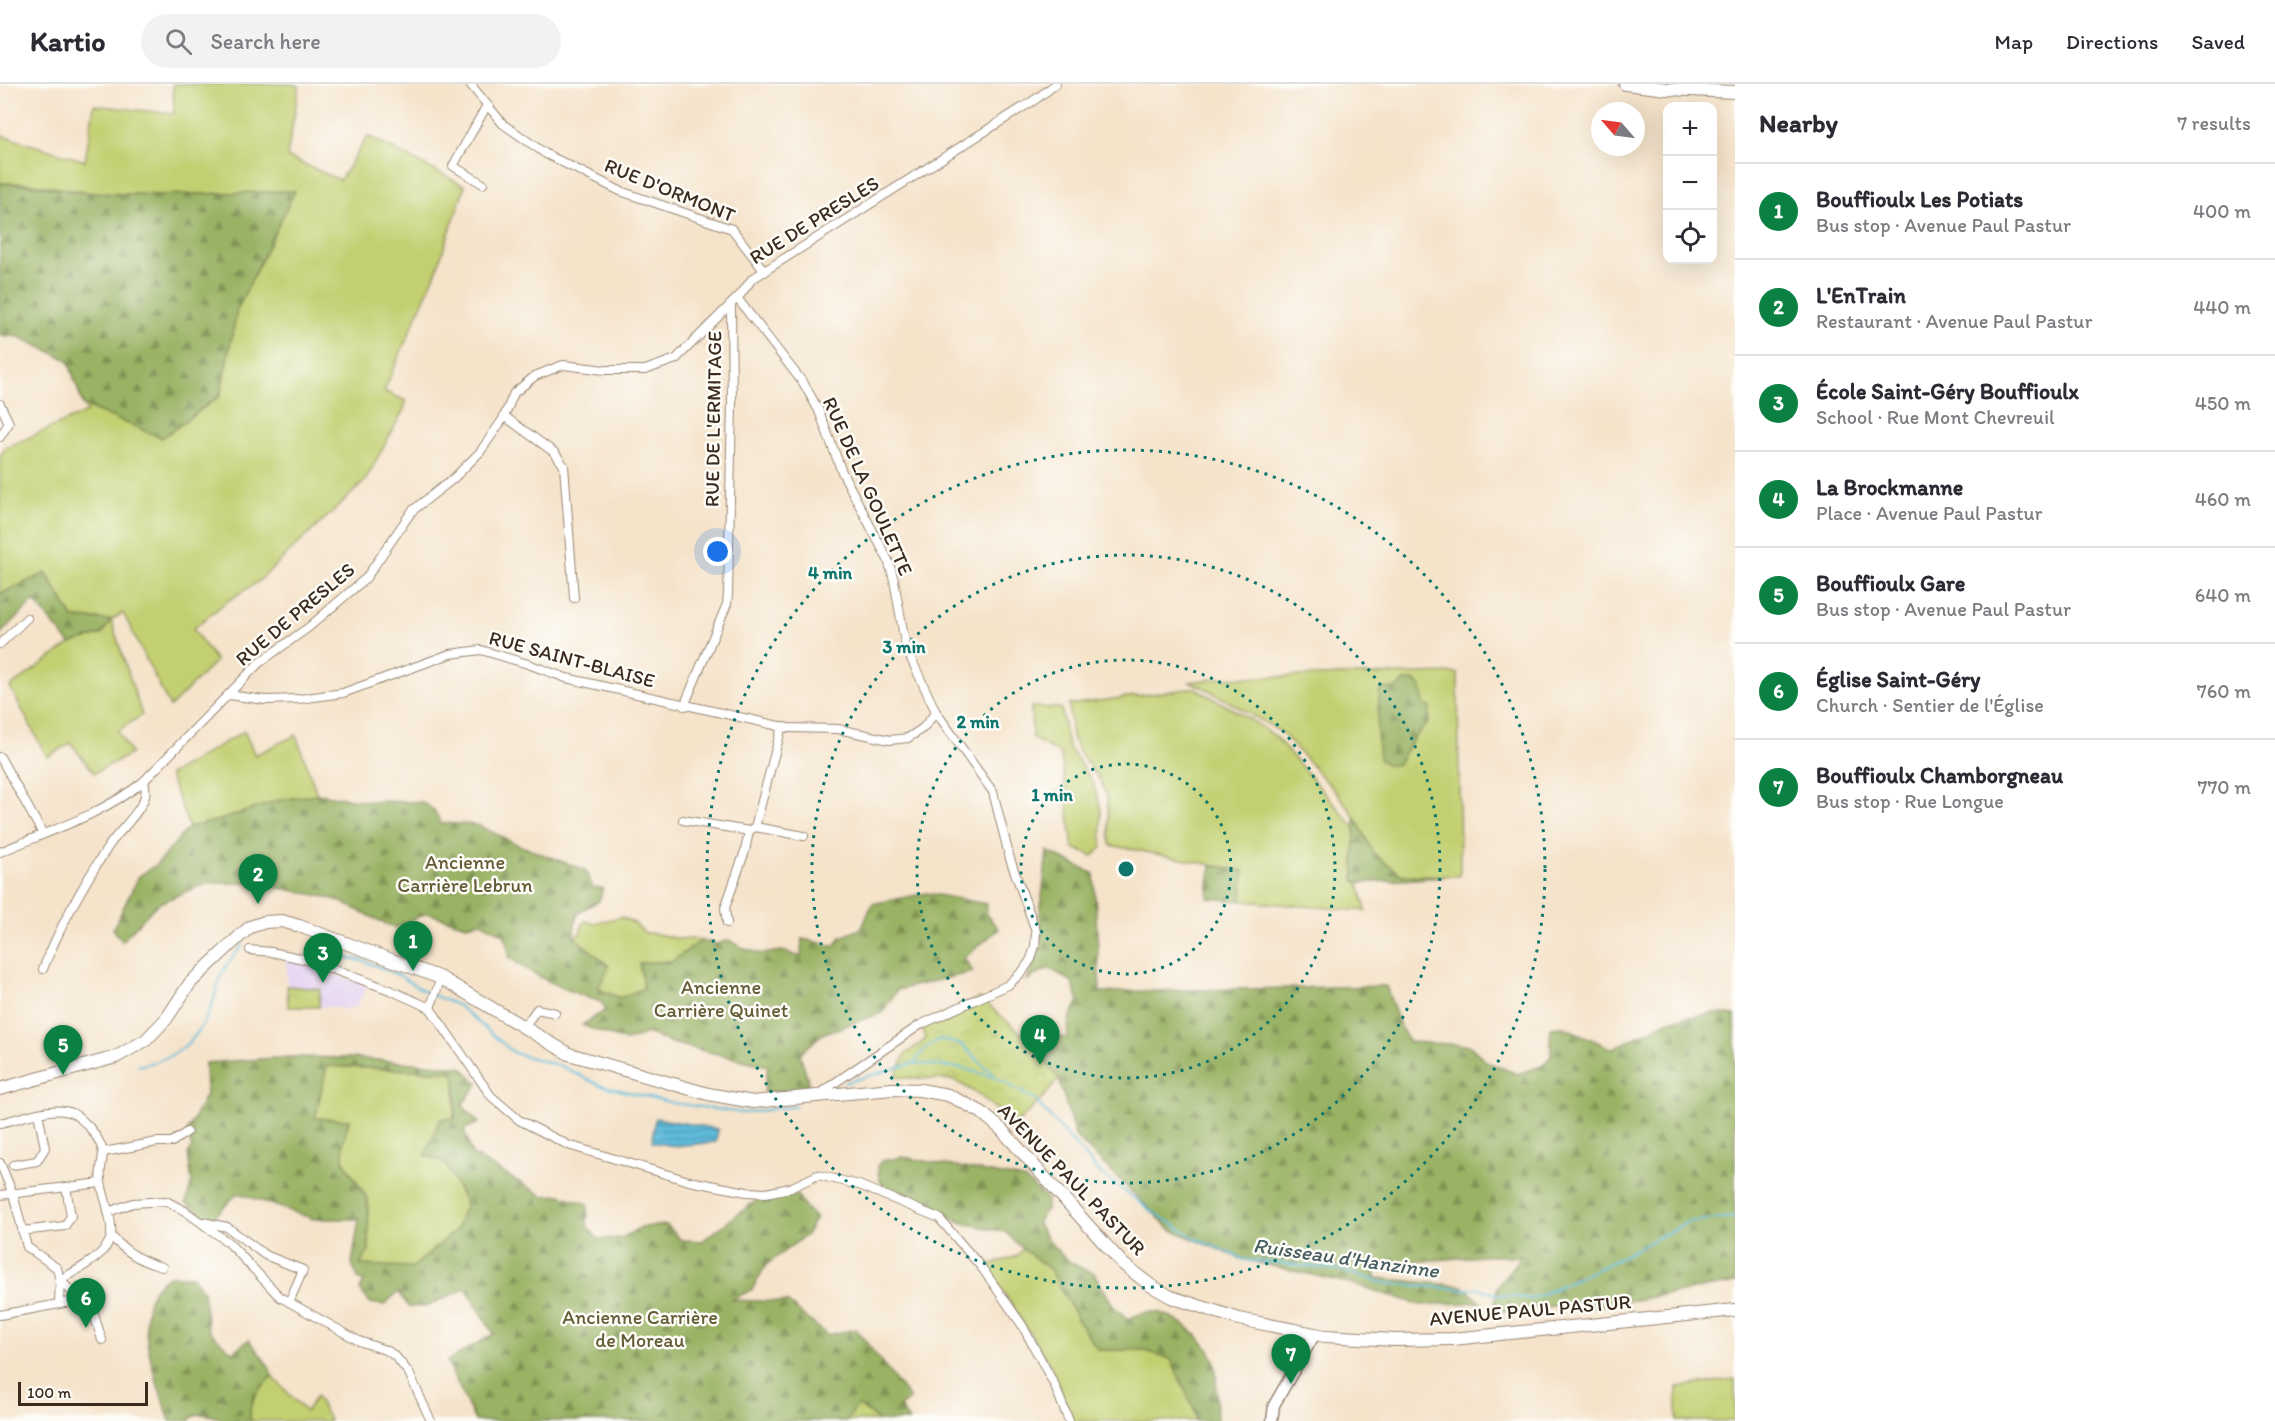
<!DOCTYPE html>
<meta charset="utf-8">
<style>
body{margin:0;font-family:Itim,sans-serif;background:#f2f2f3;color:#2b2b33}
.controls{position:absolute;right:18px;top:18px;display:grid;overflow:hidden;border-radius:12px;box-shadow:0 6px 24px #0002}
.controls button{width:54px;height:54px;display:grid;place-items:center;padding:0;border:0;border-bottom:2px solid #e1e1e2;background:#fff;color:#2b2b33;font:30px sans-serif}
.compass{position:absolute;left:1591px;top:18px;width:54px;height:54px;border-radius:50%;background:#fff;box-shadow:0 6px 24px #0002;rotate:298deg}
.scale{position:absolute;left:18px;bottom:15px;width:130px;box-sizing:border-box;padding-left:6px;border:3px solid #3b2a1e;border-top:0;font-size:16px;line-height:21px;white-space:nowrap;color:#3b2a1e;-webkit-text-stroke:4px #fdfcf7;paint-order:stroke}
.you{position:absolute;left:718px;top:468px;width:21px;height:21px;margin:-15px;border:4px solid #fff;border-radius:50%;background:#1a73e8;box-shadow:0 0 0 9px #1a73e833}
.badge{display:grid;place-items:center;width:39px;height:39px;border-radius:50%;background:#0b8043;color:#fff;font-size:20px;font-weight:700}
.pin{position:absolute;translate:-50% -50px;filter:drop-shadow(0 2px 3px #0008)}
.pin::after{content:'';position:absolute;top:32px;width:21px;height:18px;background:inherit;clip-path:polygon(0 0,100% 0,50% 100%)}
.list{margin:0;padding:0;list-style:none}
h2{display:flex;justify-content:space-between;align-items:center;height:78px;margin:0;padding:0 24px;font-size:26px}
h2 small{font-size:20px;font-weight:400;color:#7c7c81}
.list li{display:grid;grid-template-columns:39px 1fr auto;gap:18px;align-items:center;box-sizing:border-box;height:96px;padding:0 24px;border-top:2px solid #e1e1e2}
.list b{display:block;font-size:22px;white-space:nowrap}
.list p{margin:0;font-size:20px;white-space:nowrap;color:#7c7c81}
.list em{font-size:20px;font-style:normal;color:#7c7c81}
.icon{flex:none;width:33px;height:33px;fill:none;stroke:currentColor;stroke-width:2;stroke-linecap:round;stroke-linejoin:round}
.map{position:relative;flex:none;width:1735px;height:1337px;overflow:hidden}
header{display:flex;align-items:center;gap:36px;box-sizing:border-box;height:84px;padding:0 30px;background:#fff;border-bottom:2px solid #e1e1e2}
header strong{font-size:28px}
nav{display:flex;gap:33px;margin-inline-start:auto;font-size:21px}
.search{width:420px;height:54px;background:#f2f2f3;display:flex;align-items:center;gap:15px;box-sizing:border-box;padding:0 21px;border-radius:33px;color:#7c7c81;font-size:22px}
main{display:flex}
aside{flex:1;background:#fff}
.map>svg:first-child{display:block}
.built{fill:#e5d3f1}
.green{fill:#c2d072;stroke:#7e7d48;stroke-width:1.5}
.forest{fill:url(#forest-firs);stroke:#6a6e41;stroke-width:1.5;fill-rule:evenodd}
.park{fill:url(#park-crowns);stroke:#7e7d48;stroke-width:1.5}
.water{fill:url(#water-rules);stroke:#4c737d;stroke-width:1.5}
.lines{fill:none;stroke-linecap:round;stroke-linejoin:round}
.stream{stroke:#5ebcdc;stroke-width:2}
.minor-casing{stroke:#988674;stroke-width:10}
.tertiary-casing{stroke:#988674;stroke-width:13}
.secondary-casing{stroke:#988674;stroke-width:14}
.minor{stroke:#fff;stroke-width:8}
.tertiary{stroke:#fff;stroke-width:10}
.secondary{stroke:#fff;stroke-width:12}
.ring{fill:none;stroke:#0f766e;stroke-width:3;stroke-dasharray:3 6}
.labels{text-anchor:middle;stroke-width:5;stroke-linejoin:round;paint-order:stroke}
.street-label{font-size:20px;fill:#3b2a1e;stroke:#fdfcf7}
.park-label{font-size:20px;fill:#645c37;stroke:#fdfcf7}
.water-label{font-size:21px;font-style:italic;fill:#475d60;stroke:#fdfcf7}
.centre{fill:#0f766e;stroke:#fdfcf7;stroke-width:3}
.ring-label{font-size:18px;text-anchor:middle;font-weight:bold;fill:#0f766e;stroke:#fdfcf7;stroke-width:5;stroke-linejoin:round;paint-order:stroke}
</style>
<header>
<strong>Kartio</strong>
<div class="search"><svg class="icon" aria-label="search" viewBox="0 0 24 24"><circle cx="10" cy="10" r="6"/><path d="M15 15l6 6"/></svg>Search here</div>
<nav><a>Map</a><a>Directions</a><a>Saved</a></nav>
</header>
<main>
<div class="map">
<svg width="1735" height="1337" viewBox="0 0 1735 1337">
<defs>
<pattern id="forest-firs" width="22" height="20" patternUnits="userSpaceOnUse" patternTransform="scale(1.5)"><rect width="22" height="20" fill="#99b264"/><path d="M5 1l3.5 6h-7zM16 11l3.5 6h-7z" fill="#7e9152"/></pattern>
<pattern id="park-crowns" width="20" height="18" patternUnits="userSpaceOnUse" patternTransform="scale(1.5)"><rect width="20" height="18" fill="#c2d072"/><path d="M2 6a3 3 0 1 1 6 0M12 15a3 3 0 1 1 6 0" fill="none" stroke="#a8b362"/></pattern>
<pattern id="water-rules" width="6" height="5" patternUnits="userSpaceOnUse" patternTransform="scale(1.5)"><rect width="6" height="5" fill="#5ebcdc"/><path d="M0 2.5h6" fill="none" stroke="#4f99b2"/></pattern>
</defs>
<rect width="100%" height="100%" fill="#fdfcf7"/>
<filter id="ink" filterUnits="userSpaceOnUse"><feTurbulence type="fractalNoise" baseFrequency=".0167" numOctaves="2"/><feDisplacementMap in="SourceGraphic" scale="12" xChannelSelector="R" yChannelSelector="G"/><feConvolveMatrix kernelMatrix="1 2 1 2 8 2 1 2 1" color-interpolation-filters="sRGB"/></filter>
<filter id="wash" filterUnits="userSpaceOnUse"><feTurbulence type="fractalNoise" baseFrequency=".008" numOctaves="4" result="noise"/><feDisplacementMap in="SourceGraphic" scale="24" xChannelSelector="R" yChannelSelector="G"/><feGaussianBlur stdDeviation="1.35" result="paint"/><feColorMatrix in="noise" values="0 0 0 0 0 0 0 0 0 0 0 0 0 0 0 0 0 1.4 0 .05"/><feComposite in="paint" operator="in"/></filter>
<g filter="url(#wash)">
<rect width="100%" height="100%" fill="#f5e3ca"/>
<polygon class="built" points="286,873 360,899 367,902 355,924 351,923 350,926 332,923 288,923"/>
<g class="green">
<polygon points="173,0 292,0 299,2 287,73 340,96 368,52 465,102 436,188 384,307 406,317 404,325 365,397 259,497 226,518 193,545 216,577 170,623 123,529 111,536 142,631 118,647 131,670 94,689 71,659 47,673 10,603 70,560 102,550 110,536 73,534 46,489 0,510 0,371 7,363 87,328 83,321 162,354 220,312 237,226 294,107 166,111 94,109 26,99 0,99 0,51 85,77 94,21 174,30"/>
<polygon points="1458,589 1460,792 1402,791 1374,770 1355,733 1337,709 1281,648 1207,605 1189,598 1221,594"/>
<polygon points="1195,604 1248,634 1275,652 1355,744 1354,796 1359,799 1366,827 1242,817 1244,787 1110,761 1107,713 1100,696 1081,671 1072,653 1069,621"/>
<polygon points="1031,623 1061,624 1068,662 1093,698 1101,725 1102,763 1093,772 1073,764 1061,670 1032,654"/>
<polygon points="244,647 255,671 296,651 317,710 276,717 220,736 189,743 169,691"/>
<path d="M 621,833 L 634,839 L 645,849 C 656,848 664,852 675,854 C 684,856 692,854 701,857 L 672,877 L 640,879 L 644,904 L 621,914 L 598,905 L 608,882 L 574,853 L 580,849 L 584,837 L 594,839 Z"/>
<path d="M 327,982 L 454,988 C 458,1020 452,1048 445,1079 L 466,1120 L 456,1146 L 413,1184 L 359,1181 L 369,1167 L 368,1116 L 343,1076 L 343,1058 L 349,1037 L 315,1034 Z"/>
<polygon points="1023,1165 1050,1185 1079,1238 1098,1266 1143,1266 1171,1275 1195,1328 1196,1337 1073,1337 1051,1282 987,1182 1017,1172"/>
<path d="M 272,1292 L 306,1328 L 316,1312 L 330,1337 L 251,1337 C 246,1319 260,1304 272,1292 Z"/>
<polygon points="1735,1295 1735,1337 1677,1337 1677,1303"/>
<polygon points="858,1321 879,1337 846,1337"/>
</g>
<g class="forest">
<path d="M 0,99 C 33,99 64,108 96,109 C 162,113 229,109 295,107 L 237,226 L 220,311 L 162,354 L 83,321 L 68,276 L 19,253 L 0,251 Z"/>
<polygon points="46,489 73,534 111,536 102,550 70,560 34,517 0,550 0,510"/>
<path d="M 1405,597 L 1416,597 L 1421,603 L 1424,620 L 1430,623 L 1429,638 L 1414,654 L 1397,681 L 1388,681 L 1379,675 C 1376,651 1377,629 1380,605 L 1396,604 Z"/>
<path d="M 317,710 L 365,717 L 422,718 L 434,726 L 441,739 L 478,741 L 518,761 L 585,786 L 593,804 L 603,804 L 599,817 C 578,826 574,830 574,853 L 609,882 L 598,905 L 620,914 L 644,904 L 639,879 L 672,877 L 701,857 L 717,860 L 729,856 L 745,865 L 762,870 L 782,867 L 801,873 L 802,855 L 835,862 L 841,853 L 862,844 L 872,820 L 927,809 L 987,820 L 986,830 L 999,845 L 964,874 L 973,888 L 897,906 L 882,929 L 822,950 L 800,970 L 809,999 L 793,1009 L 764,1008 L 768,982 L 671,959 L 647,949 L 626,957 L 582,941 L 606,926 L 601,918 C 568,908 537,894 510,874 L 505,851 L 481,838 L 466,841 L 427,829 L 394,844 L 337,816 L 321,812 L 254,799 L 207,799 L 157,820 L 122,857 L 113,845 L 139,792 L 157,780 L 189,743 L 220,736 L 276,717 Z"/>
<polygon points="1355,733 1374,770 1402,791 1444,793 1359,799 1354,796"/>
<polygon points="1047,767 1094,790 1100,908 1386,902 1400,942 1409,958 1469,961 1487,978 1517,990 1542,982 1551,972 1550,944 1564,943 1613,965 1668,937 1713,929 1735,931 1735,1199 1592,1223 1583,1219 1494,1228 1497,1203 1521,1172 1482,1172 1375,1181 1376,1194 1462,1202 1482,1218 1421,1221 1353,1200 1241,1175 1170,1145 1075,1052 1059,995 1022,950 1067,954 1069,935 1079,917 1071,897 1049,884 1027,896 1041,862 1040,831"/>
<polygon points="1211,781 1244,787 1242,817 1208,814"/>
<path d="M 290,973 L 353,974 L 462,983 L 478,1000 L 462,1021 L 479,1039 L 464,1045 L 472,1071 L 543,1112 L 560,1111 L 588,1120 L 587,1142 L 598,1155 L 622,1154 L 641,1143 L 667,1141 L 681,1156 L 702,1157 L 757,1116 L 797,1111 L 806,1124 L 816,1134 L 806,1151 L 766,1181 L 752,1206 L 731,1216 L 787,1218 L 827,1251 L 856,1245 L 910,1315 L 900,1323 L 909,1337 L 879,1337 L 858,1321 L 846,1337 L 731,1337 L 726,1334 L 717,1337 L 475,1337 L 447,1277 L 494,1250 L 466,1204 L 427,1222 L 409,1223 L 398,1208 L 384,1221 L 370,1219 L 360,1206 L 364,1197 L 359,1196 L 352,1180 L 359,1135 L 314,1135 L 238,1109 L 211,1136 L 186,1119 L 192,1098 L 188,1070 L 192,1064 L 187,1048 L 206,1010 L 205,979 ZM 327,982 L 454,988 L 456,1006 L 455,1034 L 440,1035 L 425,1071 L 445,1079 L 466,1120 L 456,1146 L 413,1183 L 360,1181 L 369,1167 L 368,1116 L 343,1076 L 343,1058 L 349,1036 L 315,1034 Z"/>
<path d="M 902,1073 L 1024,1095 L 1047,1115 L 1046,1125 L 1037,1139 C 1051,1163 1068,1182 1094,1189 L 1114,1223 L 1128,1235 C 1135,1232 1142,1228 1150,1228 C 1174,1227 1205,1254 1214,1276 C 1218,1288 1216,1323 1217,1337 L 1197,1337 L 1195,1328 L 1171,1275 L 1143,1266 L 1098,1266 L 1079,1238 L 1050,1185 L 1023,1165 L 1005,1148 L 963,1139 L 939,1128 L 917,1112 L 884,1103 L 879,1095 L 878,1082 L 881,1077 Z"/>
<path d="M 169,1192 L 193,1192 L 203,1207 L 208,1246 L 232,1268 L 249,1256 L 269,1282 L 272,1292 C 260,1304 246,1319 251,1337 C 244,1337 237,1337 230,1337 C 218,1336 199,1322 189,1337 L 170,1337 C 158,1300 123,1217 169,1192 Z"/>
</g>
<g class="park">
<polygon points="287,902 320,905 319,923 288,923"/>
<polygon points="980,914 1022,950 1059,995 1042,1015 1015,1041 978,1010 954,996 895,993 905,971 926,955 920,941"/>
</g>
<polygon class="water" points="655,1034 718,1045 716,1058 674,1062 652,1058"/>
<g class="lines">
<g class="stream">
<polyline points="316,868 364,877 398,891 426,908 459,922 514,969 561,982 599,1001 673,1019 743,1029 796,1022"/>
<polyline points="914,979 925,965 939,955 962,961 995,992"/>
<path d="M 137,982 C 173,976 195,961 210,926 C 215,915 217,902 221,891 C 226,880 235,870 243,861"/>
<polyline points="844,999 914,979 961,984 997,994 1035,1016 1100,1089 1150,1126 1195,1154 1245,1176 1341,1186 1384,1199 1457,1205 1481,1205 1495,1210 1531,1215 1606,1181 1688,1138 1735,1133"/>
</g>
</g>
</g>
<g filter="url(#ink)">
<g class="lines">
<g class="minor-casing">
<g id="minor">
<polyline points="470,0 503,40 546,70 620,107 732,145 765,188"/>
<polyline points="483,100 453,82 487,21"/>
<polyline points="737,214 804,300 819,327 842,388 888,476 894,496 906,564 936,628 993,708 1010,775 1036,847 1035,862 1031,875 1023,887 1008,901 920,941 817,1011"/>
<polyline points="0,320 9,339 0,353"/>
<polyline points="504,332 555,369 564,382 574,514"/>
<polyline points="0,560 27,534"/>
<polyline points="229,611 265,616 299,615 343,609 450,570 481,566 528,580 566,594 788,644 838,645 890,656 908,654 923,644 936,628"/>
<polyline points="684,622 727,520 728,510 732,320 731,221"/>
<polyline points="0,673 43,750"/>
<polyline points="683,736 749,747"/>
<polyline points="755,743 804,752"/>
<polyline points="749,747 755,743 782,642"/>
<path d="M 0,768 C 49,747 102,731 144,697 L 259,579 L 309,543 L 366,494 L 412,427 L 454,394 L 480,368 L 503,335 L 514,309 L 535,292 L 563,281 L 605,286 L 645,286 L 676,275 L 741,210 L 752,195 L 1036,15 L 1056,0"/>
<polyline points="727,839 725,824 745,767 749,747"/>
<polyline points="250,866 271,868 304,875 390,906 430,924 491,1012 519,1036 568,1061 689,1097 747,1108 766,1109 790,1104 818,1091 859,1101 939,1134 982,1184 1022,1241 1054,1300 1069,1337"/>
<path d="M 43,885 C 60,842 83,801 108,763 C 118,748 138,731 144,715 C 147,709 145,703 144,697"/>
<polyline points="430,924 441,894"/>
<polyline points="524,943 537,925 555,929"/>
<path d="M 0,1039 C 20,1035 52,1021 72,1029 C 79,1032 83,1037 89,1043 C 115,1074 95,1074 102,1103 C 105,1118 113,1136 111,1152 C 107,1172 75,1187 60,1196"/>
<polyline points="104,1068 157,1058 172,1058 187,1048"/>
<polyline points="0,1079 13,1110 27,1163 57,1184 60,1196 59,1220 80,1216 60,1196"/>
<polyline points="13,1081 37,1077 45,1064 38,1029"/>
<polyline points="0,1111 101,1099"/>
<polyline points="108,1128 133,1119 166,1117 185,1127 229,1159 280,1213 359,1257 388,1267 396,1273 409,1289 431,1337"/>
<polyline points="203,1138 227,1143 265,1171 303,1186 289,1218"/>
<polyline points="22,1147 65,1142 71,1132 66,1103"/>
<path d="M 111,1152 C 126,1168 141,1178 162,1183"/>
<polyline points="80,1216 92,1224 102,1256"/>
<polyline points="0,1231 59,1220"/>
</g>
</g>
<g class="tertiary-casing">
<polyline id="tertiary" points="1272,1337 1274,1321 1315,1250"/>
</g>
<g class="secondary-casing">
<g id="secondary">
<polyline points="1625,0 1667,5 1735,8"/>
<polyline points="0,1005 116,973 146,956 167,934 190,899 242,850 250,843 265,838 282,837 299,842 441,894 569,970 708,1010 753,1018 892,1005 920,1006 948,1011 964,1019 981,1028 1001,1045 1123,1180 1150,1201 1171,1213 1239,1235 1325,1252 1395,1256 1453,1255 1735,1226"/>
</g>
</g>
<use href="#minor" class="minor"/>
<use href="#tertiary" class="tertiary"/>
<use href="#secondary" class="secondary"/>
</g>
</g>
<g class="ring">
<circle cx="1126" cy="785" r="105"/>
<circle cx="1126" cy="785" r="209"/>
<circle cx="1126" cy="785" r="314"/>
<circle cx="1126" cy="785" r="419"/>
</g>
<g class="labels">
<g class="street-label">
<text transform="translate(670 106) rotate(22)" y="7">RUE D'ORMONT</text>
<text transform="translate(814 136) rotate(-32)" y="7">RUE DE PRESLES</text>
<text transform="translate(713 335) rotate(-89)" y="7">RUE DE L'ERMITAGE</text>
<text transform="translate(868 402) rotate(66)" y="7">RUE DE LA GOULETTE</text>
<text transform="translate(295 530) rotate(-40)" y="7">RUE DE PRESLES</text>
<text transform="translate(572 575) rotate(15)" y="7">RUE SAINT-BLAISE</text>
<text transform="translate(1072 1095) rotate(46)" y="7">AVENUE PAUL PASTUR</text>
<text transform="translate(1530 1226) rotate(-5)" y="7">AVENUE PAUL PASTUR</text>
</g>
<g class="park-label">
<text x="465" y="785">Ancienne<tspan x="465" dy="23">Carrière Lebrun</tspan></text>
<text x="721" y="910">Ancienne<tspan x="721" dy="23">Carrière Quinet</tspan></text>
<text x="640" y="1240">Ancienne Carrière<tspan x="640" dy="23">de Moreau</tspan></text>
</g>
<g class="water-label">
<text transform="translate(1346 1174) rotate(8)" y="7">Ruisseau d'Hanzinne</text>
</g>
</g>
<circle cx="1126" cy="785" r="9" class="centre"/>
<g class="ring-label">
<text x="830" y="495">4 min</text>
<text x="904" y="569">3 min</text>
<text x="978" y="644">2 min</text>
<text x="1052" y="717">1 min</text>
</g>
</svg>
<div class="controls">
<button>+</button>
<button>−</button>
<button><svg class="icon" aria-label="locate" viewBox="0 0 24 24"><circle cx="12" cy="12" r="6"/><path d="M12 2v4M12 18v4M2 12h4M18 12h4"/></svg></button>
</div>
<svg class="compass" viewBox="-18 -18 36 36"><path d="M0-13l5 13h-10z" fill="#e53935"/><path d="M0 13l5-13h-10z" fill="#7c7c81"/></svg>
<div class="scale">100 m</div>
<div class="you"></div>
<div class="pin badge" style="left:413px;top:887px">1</div>
<div class="pin badge" style="left:258px;top:820px">2</div>
<div class="pin badge" style="left:323px;top:899px">3</div>
<div class="pin badge" style="left:1040px;top:981px">4</div>
<div class="pin badge" style="left:63px;top:991px">5</div>
<div class="pin badge" style="left:86px;top:1244px">6</div>
<div class="pin badge" style="left:1291px;top:1300px">7</div>
</div>
<aside>
<h2>Nearby<small>7 results</small></h2>
<ul class="list">
<li><span class="badge">1</span><div><b>Bouffioulx Les Potiats</b><p>Bus stop · Avenue Paul Pastur</p></div><em>400 m</em></li>
<li><span class="badge">2</span><div><b>L'EnTrain</b><p>Restaurant · Avenue Paul Pastur</p></div><em>440 m</em></li>
<li><span class="badge">3</span><div><b>École Saint-Géry Bouffioulx</b><p>School · Rue Mont Chevreuil</p></div><em>450 m</em></li>
<li><span class="badge">4</span><div><b>La Brockmanne</b><p>Place · Avenue Paul Pastur</p></div><em>460 m</em></li>
<li><span class="badge">5</span><div><b>Bouffioulx Gare</b><p>Bus stop · Avenue Paul Pastur</p></div><em>640 m</em></li>
<li><span class="badge">6</span><div><b>Église Saint-Géry</b><p>Church · Sentier de l'Église</p></div><em>760 m</em></li>
<li><span class="badge">7</span><div><b>Bouffioulx Chamborgneau</b><p>Bus stop · Rue Longue</p></div><em>770 m</em></li>
</ul>
</aside>
</main>
